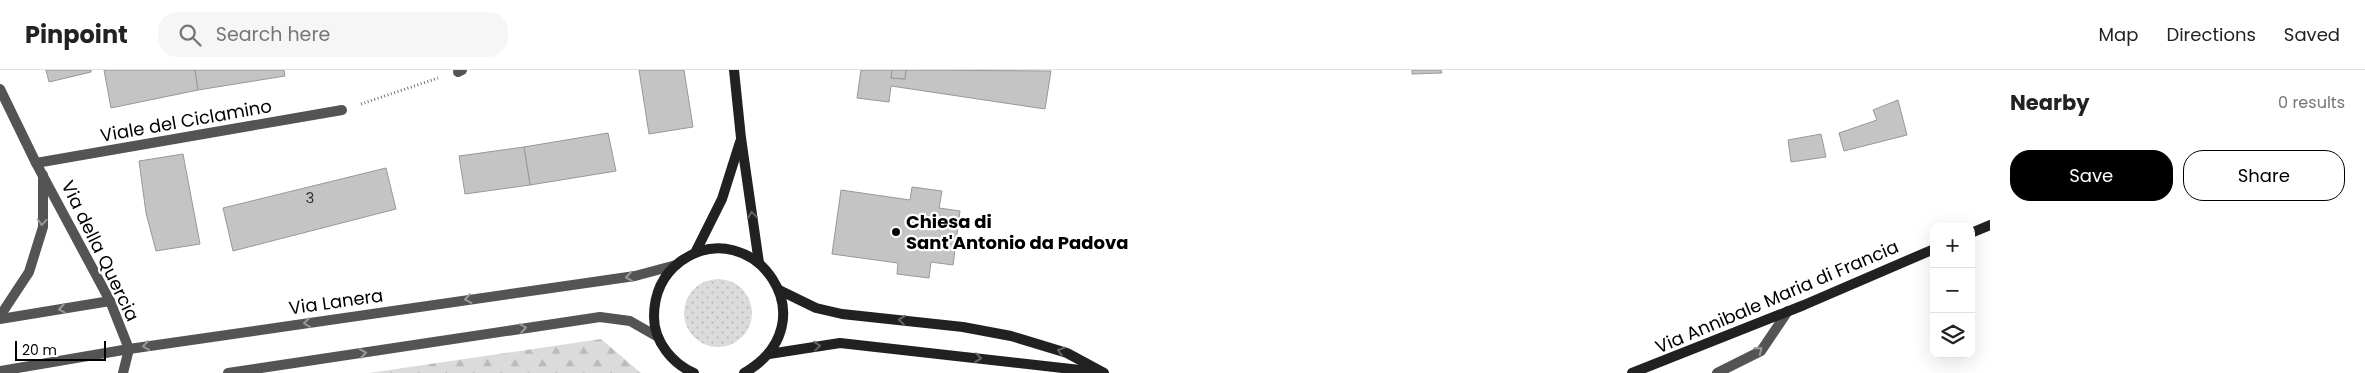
<!DOCTYPE html>
<meta charset="utf-8">
<style>
body{margin:0;font-family:Poppins,sans-serif;background:#f6f6f6;color:#222}
.controls{position:absolute;right:15px;bottom:15px;display:grid;overflow:hidden;border-radius:10px;box-shadow:0 5px 20px #0002}
.controls button{width:45px;height:45px;display:grid;place-items:center;padding:0;border:0;border-bottom:1px solid #e0e0e0;background:#fff;color:#222;font:25px sans-serif}
.scale{position:absolute;left:15px;bottom:12px;width:91px;box-sizing:border-box;padding-left:5px;border:2px solid #000;border-top:0;font-size:14px;line-height:18px;white-space:nowrap;color:#000;-webkit-text-stroke:4px #fff;paint-order:stroke}
.list{margin:0;padding:0;list-style:none}
h2{display:flex;justify-content:space-between;align-items:center;height:65px;margin:0;padding:0 20px;font-size:21px}
h2 small{font-size:16px;font-weight:400;color:#767676}
.actions{display:flex;gap:10px;padding:15px 20px}
.actions a{flex:1;padding:11px 0;border:1px solid #000;border-radius:20px;text-align:center;font-size:18px;color:#000}
.actions .main{background:#000;color:#fff}
.icon{flex:none;width:28px;height:28px;fill:none;stroke:currentColor;stroke-width:2;stroke-linecap:round;stroke-linejoin:round}
.map{position:relative;flex:none;width:1990px;height:303px;overflow:hidden}
header{display:flex;align-items:center;gap:30px;box-sizing:border-box;height:70px;padding:0 25px;background:#fff;border-bottom:1px solid #e0e0e0}
header strong{font-size:24px}
nav{display:flex;gap:28px;margin-inline-start:auto;font-size:18px}
.search{width:350px;height:45px;background:#f6f6f6;display:flex;align-items:center;gap:12px;box-sizing:border-box;padding:0 18px;border-radius:20px;color:#767676;font-size:19px}
main{display:flex}
aside{flex:1;background:#fff}
.map>svg:first-child{display:block}
.grass{fill:url(#grass-dots)}
.forest{fill:url(#forest-firs)}
.building{fill:#c4c4c4;stroke:#989898}
.lines{fill:none;stroke-linecap:round;stroke-linejoin:round}
.path{stroke:#767676;stroke-width:3;stroke-dasharray:1 2.5;stroke-linecap:butt}
.street{stroke:#545454;stroke-width:10}
.secondary{stroke:#212121;stroke-width:10}
.oneway{stroke:#646464}
.oneway2{stroke:#989898}
.poi-dot{fill:#000;stroke:#fff;stroke-width:2}
.labels{text-anchor:middle;stroke-width:4.5;stroke-linejoin:round;paint-order:stroke}
.number-label{font-size:15px;fill:#313131}
.street-label{font-size:18px;fill:#000;stroke:#fff}
.poi-label{font-size:18px;font-weight:bold;fill:#000;stroke:#fff;text-anchor:start}
</style>
<header>
<strong>Pinpoint</strong>
<div class="search"><svg class="icon" aria-label="search" viewBox="0 0 24 24"><circle cx="10" cy="10" r="6"/><path d="M15 15l6 6"/></svg>Search here</div>
<nav><a>Map</a><a>Directions</a><a>Saved</a></nav>
</header>
<main>
<div class="map">
<svg width="1990" height="303" viewBox="0 0 1990 303">
<defs>
<pattern id="grass-dots" width="8" height="8" patternUnits="userSpaceOnUse" patternTransform="scale(1.25)"><rect width="8" height="8" fill="#dbdbdb"/><path d="M2 2h.1M6 6h.1" fill="none" stroke="#bababa" stroke-width="1.8" stroke-linecap="round"/></pattern>
<pattern id="forest-firs" width="22" height="20" patternUnits="userSpaceOnUse" patternTransform="scale(1.25)"><rect width="22" height="20" fill="#dbdbdb"/><path d="M5 1l3.5 6h-7zM16 11l3.5 6h-7z" fill="#bababa"/></pattern>
</defs>
<rect width="100%" height="100%" fill="#fff"/>
<circle class="grass" cx="718" cy="243" r="34"/>
<polygon class="forest" points="601,269 641,303 369,303"/>
<g class="building">
<polygon points="46,0 91,0 91,2 49,12"/>
<polygon points="104,0 195,0 198,20 111,38"/>
<polygon points="195,0 284,0 285,6 198,20"/>
<polygon points="639,0 684,0 693,57 649,64"/>
<polygon points="861,0 892,0 891,8 905,9 906,0 1051,1 1045,39 891,16 889,32 857,28"/>
<polygon points="892,0 906,0 905,9 891,8"/>
<polygon points="1412,0 1441,0 1442,3 1412,4"/>
<polygon points="1898,30 1907,65 1844,81 1839,63 1877,50 1873,40"/>
<polygon points="608,63 616,101 530,115 524,77"/>
<polygon points="1821,64 1826,87 1791,92 1788,70"/>
<polygon points="524,77 530,115 465,124 459,86"/>
<polygon points="183,84 200,174 156,181 146,143 139,91"/>
<polygon points="386,98 396,139 233,181 223,138"/>
<polygon points="912,117 942,121 939,138 960,141 953,195 931,192 929,208 897,204 898,193 832,184 841,120 910,130"/>
</g>
<g class="lines">
<polyline class="path" points="361,34 438,8"/>
<g class="street">
<polyline points="458,2 462,0"/>
<polyline points="0,19 36,93 110,231 129,279 123,303"/>
<polyline points="36,93 342,40"/>
<polyline points="0,246 29,202 43,157 43,105"/>
<polyline points="0,249 110,231"/>
<polyline points="0,301 129,279 635,206 676,195"/>
<polyline points="228,303 600,247 630,251 658,267"/>
<polyline points="1717,303 1761,281 1788,241"/>
</g>
<g class="secondary">
<polyline points="734,0 741,68 759,193"/>
<polyline points="1971,163 1990,155"/>
<polyline points="695,183 722,129 740,72"/>
<polyline points="779,220 816,238 842,244 963,257 1011,266 1067,283 1104,303"/>
<polyline points="769,284 840,273 1098,302"/>
<path d="M 694,303 C 673,294 654,272 654,247 C 654,225 662,205 681,191 C 752,141 833,252 744,303"/>
<polyline points="1632,303 1804,235 1934,179"/>
</g>
</g>
<defs><path id="oneway-chevron" d="M-2-3.5L2.5 0L-2 3.5" fill="none" stroke-width="1.6" stroke-linecap="round" stroke-linejoin="round" transform="scale(1.25)"/></defs>
<g class="oneway">
<use href="#oneway-chevron" transform="translate(752 145) rotate(-98)"/>
<use href="#oneway-chevron" transform="translate(902 250) rotate(-174)"/>
<use href="#oneway-chevron" transform="translate(817 276) rotate(-6)"/>
<use href="#oneway-chevron" transform="translate(1061 281) rotate(-162)"/>
<use href="#oneway-chevron" transform="translate(978 288) rotate(6)"/>
</g>
<g class="oneway2">
<use href="#oneway-chevron" transform="translate(42 152) rotate(94)"/>
<use href="#oneway-chevron" transform="translate(629 207) rotate(172)"/>
<use href="#oneway-chevron" transform="translate(468 229) rotate(172)"/>
<use href="#oneway-chevron" transform="translate(62 239) rotate(171)"/>
<use href="#oneway-chevron" transform="translate(307 253) rotate(172)"/>
<use href="#oneway-chevron" transform="translate(523 258) rotate(-9)"/>
<use href="#oneway-chevron" transform="translate(146 276) rotate(172)"/>
<use href="#oneway-chevron" transform="translate(1759 280) rotate(-39)"/>
<use href="#oneway-chevron" transform="translate(363 283) rotate(-9)"/>
</g>
<circle class="poi-dot" cx="896" cy="162" r="5"/>
<g class="labels">
<g class="number-label">
<text x="310" y="133">3</text>
</g>
<g class="street-label">
<text transform="translate(186 51) rotate(-10)" y="6">Viale del Ciclamino</text>
<text transform="translate(100 181) rotate(64)" y="6">Via della Quercia</text>
<text transform="translate(1777 227) rotate(-23)" y="6">Via Annibale Maria di Francia</text>
<text transform="translate(336 232) rotate(-8)" y="6">Via Lanera</text>
</g>
<g class="poi-label">
<text x="906" y="158">Chiesa di<tspan x="906" dy="21">Sant'Antonio da Padova</tspan></text>
</g>
</g>
</svg>
<div class="controls">
<button>+</button>
<button>−</button>
<button><svg class="icon" aria-label="layers" viewBox="0 0 24 24"><path d="M12 4l9 5-9 5-9-5zM3 14l9 5 9-5"/></svg></button>
</div>
<div class="scale">20 m</div>
</div>
<aside>
<h2>Nearby<small>0 results</small></h2>
<ul class="list">
</ul>
<div class="actions"><a class="main">Save</a><a>Share</a></div>
</aside>
</main>
